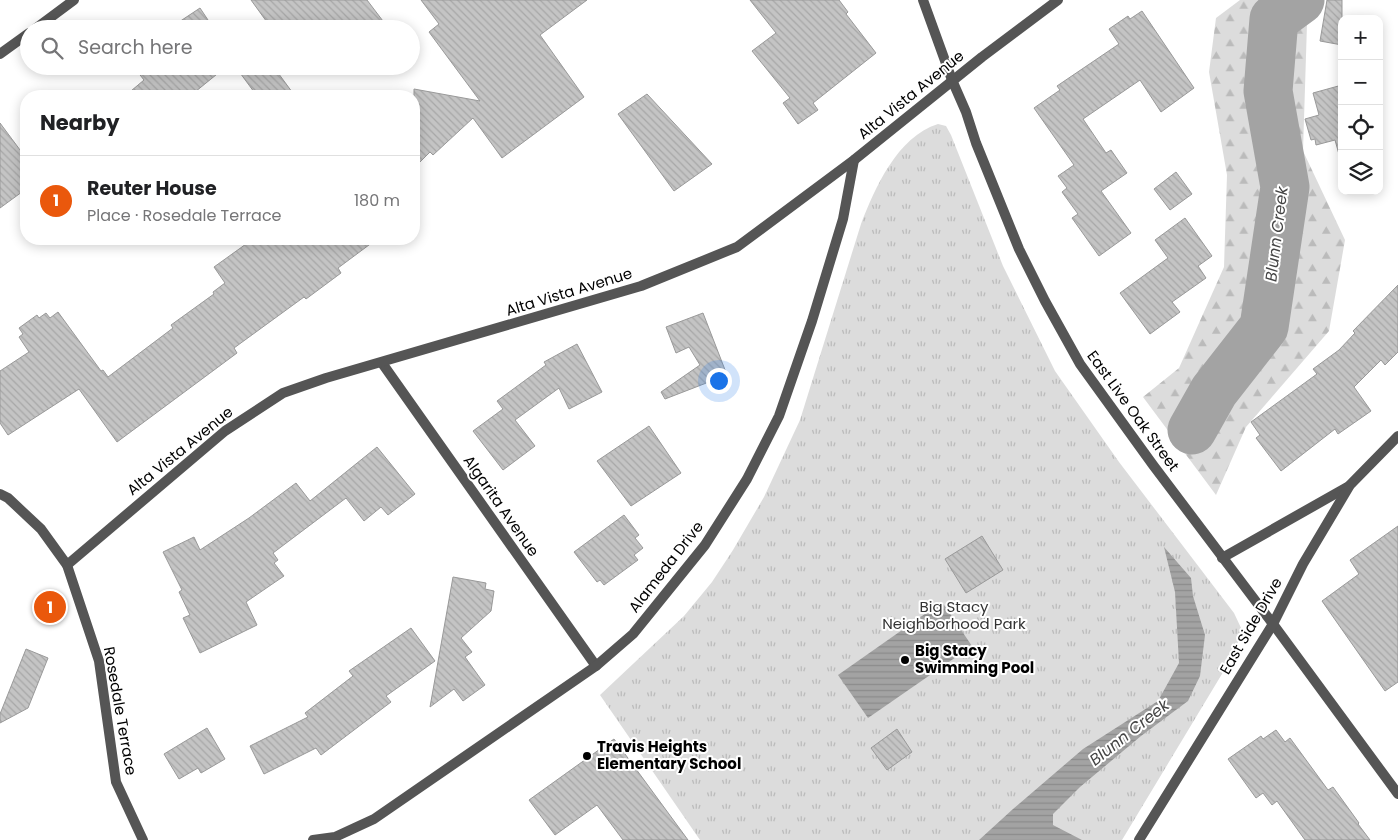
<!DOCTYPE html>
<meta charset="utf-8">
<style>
body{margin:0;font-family:Poppins,sans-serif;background:#f2f2f2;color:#202124}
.controls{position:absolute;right:15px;top:15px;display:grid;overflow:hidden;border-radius:10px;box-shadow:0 2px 12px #0003}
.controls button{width:45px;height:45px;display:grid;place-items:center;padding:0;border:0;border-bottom:1px solid #e0e0e0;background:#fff;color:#202124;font:25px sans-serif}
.you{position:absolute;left:718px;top:380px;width:18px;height:18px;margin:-12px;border:4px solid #fff;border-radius:50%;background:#1a73e8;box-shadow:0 0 0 8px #1a73e833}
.badge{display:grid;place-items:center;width:32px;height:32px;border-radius:50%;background:#ea580c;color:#fff;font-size:16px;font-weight:700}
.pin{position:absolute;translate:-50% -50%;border:2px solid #fff;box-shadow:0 1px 5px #0006}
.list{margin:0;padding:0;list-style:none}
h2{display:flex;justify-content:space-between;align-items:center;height:65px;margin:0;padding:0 20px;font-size:21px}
h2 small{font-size:16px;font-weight:400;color:#757577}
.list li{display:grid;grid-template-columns:32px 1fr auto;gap:15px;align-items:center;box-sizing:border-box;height:90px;padding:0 20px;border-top:1px solid #e0e0e0}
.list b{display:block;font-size:19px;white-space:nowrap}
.list p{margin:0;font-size:16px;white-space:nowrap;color:#757577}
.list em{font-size:16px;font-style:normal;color:#757577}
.icon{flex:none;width:28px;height:28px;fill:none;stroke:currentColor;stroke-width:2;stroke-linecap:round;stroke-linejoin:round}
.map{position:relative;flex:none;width:1398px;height:840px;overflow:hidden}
.search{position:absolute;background:#fff;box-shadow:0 2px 12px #0003;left:20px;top:20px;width:400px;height:55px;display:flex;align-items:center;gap:12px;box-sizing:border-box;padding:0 18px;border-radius:28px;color:#757577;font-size:19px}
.panel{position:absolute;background:#fff;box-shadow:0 2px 12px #0003;left:20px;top:90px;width:400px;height:155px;border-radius:20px}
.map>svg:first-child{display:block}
.forest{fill:url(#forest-firs)}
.park{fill:url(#park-tufts)}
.water{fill:url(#water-rules)}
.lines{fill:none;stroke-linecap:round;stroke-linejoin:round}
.river{stroke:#a3a3a3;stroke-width:49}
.building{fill:url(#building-back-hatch);stroke:#999}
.minor{stroke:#555;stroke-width:10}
.tertiary{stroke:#555;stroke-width:10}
.poi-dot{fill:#000;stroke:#fff;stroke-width:2}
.labels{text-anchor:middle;stroke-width:4;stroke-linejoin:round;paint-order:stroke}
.street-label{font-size:15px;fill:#000;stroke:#fff}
.park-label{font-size:15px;fill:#333;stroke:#fff}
.poi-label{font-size:15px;font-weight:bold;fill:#000;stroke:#fff;text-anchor:start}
.water-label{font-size:16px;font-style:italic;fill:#444;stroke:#fff}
</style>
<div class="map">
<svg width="1398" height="840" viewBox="0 0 1398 840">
<defs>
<pattern id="forest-firs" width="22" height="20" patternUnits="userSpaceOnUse" patternTransform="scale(1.25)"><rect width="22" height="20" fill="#dcdcdc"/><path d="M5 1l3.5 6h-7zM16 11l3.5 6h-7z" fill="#bbb"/></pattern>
<pattern id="park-tufts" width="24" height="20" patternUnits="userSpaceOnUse" patternTransform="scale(1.25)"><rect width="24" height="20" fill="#dcdcdc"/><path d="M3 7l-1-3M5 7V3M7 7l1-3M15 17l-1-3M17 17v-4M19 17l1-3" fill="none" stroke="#bbb"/></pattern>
<pattern id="water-rules" width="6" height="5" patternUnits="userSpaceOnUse" patternTransform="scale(1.25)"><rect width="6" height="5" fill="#a3a3a3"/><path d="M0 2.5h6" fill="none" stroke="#8b8b8b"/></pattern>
<pattern id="building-back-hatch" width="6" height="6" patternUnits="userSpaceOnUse" patternTransform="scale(1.25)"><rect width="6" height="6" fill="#c4c4c4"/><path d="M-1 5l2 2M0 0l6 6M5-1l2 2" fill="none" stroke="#a7a7a7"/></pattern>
</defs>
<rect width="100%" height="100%" fill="#fff"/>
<polygon class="forest" points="1240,0 1316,0 1307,24 1303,151 1345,240 1329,331 1246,427 1216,495 1143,397 1179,368 1224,267 1227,175 1209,72 1216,18"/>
<path class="park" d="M 938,124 L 946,126 L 951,135 L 1003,266 L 1055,371 L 1119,462 L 1234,613 L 1242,630 L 1234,654 L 1122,840 L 700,840 L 600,695 L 684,616 L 712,582 L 733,550 L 764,497 L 800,420 L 861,224 C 875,188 897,137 938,124 Z"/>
<g class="water">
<polygon points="1164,547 1191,578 1193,596 1205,635 1200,676 1188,701 1141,736 1080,787 1053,814 1053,825 1082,840 979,840 1013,809 1083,749 1158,701 1179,663 1175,592"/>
<polygon points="942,602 972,646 868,718 838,675"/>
</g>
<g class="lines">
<polyline class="river" points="1192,430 1214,391 1264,327 1285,187 1268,91 1274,19 1300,0"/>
</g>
<g class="building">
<polygon points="251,0 367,0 389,29 272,29"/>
<polygon points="421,0 587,0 540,35 584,97 502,158 473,118 433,155 430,152 414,168 414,89 480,101 429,32 439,24"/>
<polygon points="750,0 839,0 848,12 846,14 876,53 813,103 818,110 798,124 783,103 790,98 752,51 776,33"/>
<polygon points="1327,0 1342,0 1342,45 1320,41"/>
<polygon points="200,8 214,29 174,29 173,26"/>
<polygon points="1142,11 1194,88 1161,112 1140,80 1083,119 1106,153 1111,150 1127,173 1101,191 1131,233 1099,256 1072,218 1078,214 1062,192 1067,188 1058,176 1074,165 1034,108 1060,90 1057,86 1119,44 1109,29 1128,16 1130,19"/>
<polygon points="133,66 227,66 190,96 125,96 144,80"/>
<polygon points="235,66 273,66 295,96 257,96"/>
<polygon points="1342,85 1342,157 1340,158 1335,140 1316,145 1315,139 1311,140 1305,119 1319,115 1313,93"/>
<polygon points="647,94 712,164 674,191 618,114"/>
<polygon points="0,123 26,158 26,189 0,208"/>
<polygon points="1176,172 1192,194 1170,210 1154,189"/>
<polygon points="1185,218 1212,256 1198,266 1206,278 1172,302 1180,312 1150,334 1120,293 1168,258 1155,240"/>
<polygon points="253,239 377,239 338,268 341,273 306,299 304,297 234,348 237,353 117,442 79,389 8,435 0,423 0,371 29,352 19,337 23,334 19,328 37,315 39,318 46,313 50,318 58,312 101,371 103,370 108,377 173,328 171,325 214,294 213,292 225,283 214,267"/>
<polygon points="1398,285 1398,352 1385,365 1381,360 1354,387 1371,411 1338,434 1335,429 1281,471 1256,438 1260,435 1251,422 1317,374 1313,369 1339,350 1355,333 1353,331"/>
<polygon points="703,313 727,375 665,399 661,392 700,365 689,347 676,353 666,327"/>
<polygon points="577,344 602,392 569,409 559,388 515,420 535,446 503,470 473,431 503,409 497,401 546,365 544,362"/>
<polygon points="649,426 681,473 631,506 597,461"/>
<polygon points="377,447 415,494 388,515 381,507 364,521 346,498 273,553 278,560 274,563 284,576 246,602 257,625 200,653 183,618 190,615 179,592 182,590 163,552 194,537 200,550 249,518 296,483 310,501"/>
<polygon points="624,515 639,535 635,538 643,548 634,555 638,560 604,585 600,580 597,582 574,552"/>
<polygon points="1398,526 1398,682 1385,691 1322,601 1359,574 1350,560"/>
<polygon points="982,536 1003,570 966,593 945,559"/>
<polygon points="453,577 486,583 485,589 494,591 491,611 461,638 472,652 465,657 485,685 463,701 454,689 430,707"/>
<polygon points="411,628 435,661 386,696 391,702 321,755 316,748 264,774 250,746 308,717 305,713 353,676 349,671"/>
<polygon points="26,649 48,658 28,708 0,723 0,714"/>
<polygon points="207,728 225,759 201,773 198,768 179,779 164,754"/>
<polygon points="897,729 912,752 887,770 871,748"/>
<polygon points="1276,730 1285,742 1290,738 1328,790 1333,787 1359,823 1358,824 1370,840 1305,840 1277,801 1272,805 1263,793 1256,798 1228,759 1261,736 1263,739"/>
<polygon points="614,739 688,840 623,840 597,805 555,835 529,800"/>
</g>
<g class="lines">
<g class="minor">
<polyline points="382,363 596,666"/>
<polyline points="0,494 8,498 41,529 67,565 99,661 116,782 143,840"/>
<polyline points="67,565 225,431 283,393 326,378 641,286 737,247 854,160 982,57 1058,0"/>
<polyline points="313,840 335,837 374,819 596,666 633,634 705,545 747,479 779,416 812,321 843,219 854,160"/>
</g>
<g class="tertiary">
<polyline points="923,0 952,80 966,112 976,143 1019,249 1045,301 1080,364 1153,465 1273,624 1398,794"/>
<polyline points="35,29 74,0"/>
<polyline points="0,54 29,33"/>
<polyline points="1222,558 1349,486"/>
<polyline points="1139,840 1273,624 1303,564 1350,485 1398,436"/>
</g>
</g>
<g class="poi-dot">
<circle cx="905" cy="660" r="5"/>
<circle cx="587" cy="756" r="5"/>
</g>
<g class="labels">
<g class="street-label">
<text transform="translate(911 95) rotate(-39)" y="5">Alta Vista Avenue</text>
<text transform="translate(569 292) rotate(-17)" y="5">Alta Vista Avenue</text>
<text transform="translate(1133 411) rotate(54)" y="5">East Live Oak Street</text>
<text transform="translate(180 451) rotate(-39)" y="5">Alta Vista Avenue</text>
<text transform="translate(501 506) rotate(55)" y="5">Algarita Avenue</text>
<text transform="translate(666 567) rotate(-52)" y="5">Alameda Drive</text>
<text transform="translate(1251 626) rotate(-60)" y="5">East Side Drive</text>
<text transform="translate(120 711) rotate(80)" y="5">Rosedale Terrace</text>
</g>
<g class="park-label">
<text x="954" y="612">Big Stacy<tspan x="954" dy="17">Neighborhood Park</tspan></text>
</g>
<g class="poi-label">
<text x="915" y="656">Big Stacy<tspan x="915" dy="17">Swimming Pool</tspan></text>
<text x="597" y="752">Travis Heights<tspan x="597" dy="17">Elementary School</tspan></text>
</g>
<g class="water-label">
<text transform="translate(1276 234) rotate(-83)" y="6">Blunn Creek</text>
<text transform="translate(1129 732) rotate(-38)" y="6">Blunn Creek</text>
</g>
</g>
</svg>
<div class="controls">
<button>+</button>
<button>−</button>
<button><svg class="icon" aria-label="locate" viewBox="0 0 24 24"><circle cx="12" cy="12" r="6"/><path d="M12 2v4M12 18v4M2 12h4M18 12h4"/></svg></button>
<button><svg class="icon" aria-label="layers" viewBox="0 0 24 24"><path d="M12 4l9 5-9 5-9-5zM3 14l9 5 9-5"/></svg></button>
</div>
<div class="you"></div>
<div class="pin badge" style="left:50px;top:607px">1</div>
<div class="search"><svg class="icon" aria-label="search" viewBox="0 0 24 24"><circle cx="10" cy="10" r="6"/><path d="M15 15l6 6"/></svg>Search here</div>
<section class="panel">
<h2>Nearby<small></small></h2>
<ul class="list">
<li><span class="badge">1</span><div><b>Reuter House</b><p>Place · Rosedale Terrace</p></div><em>180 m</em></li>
</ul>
</section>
</div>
